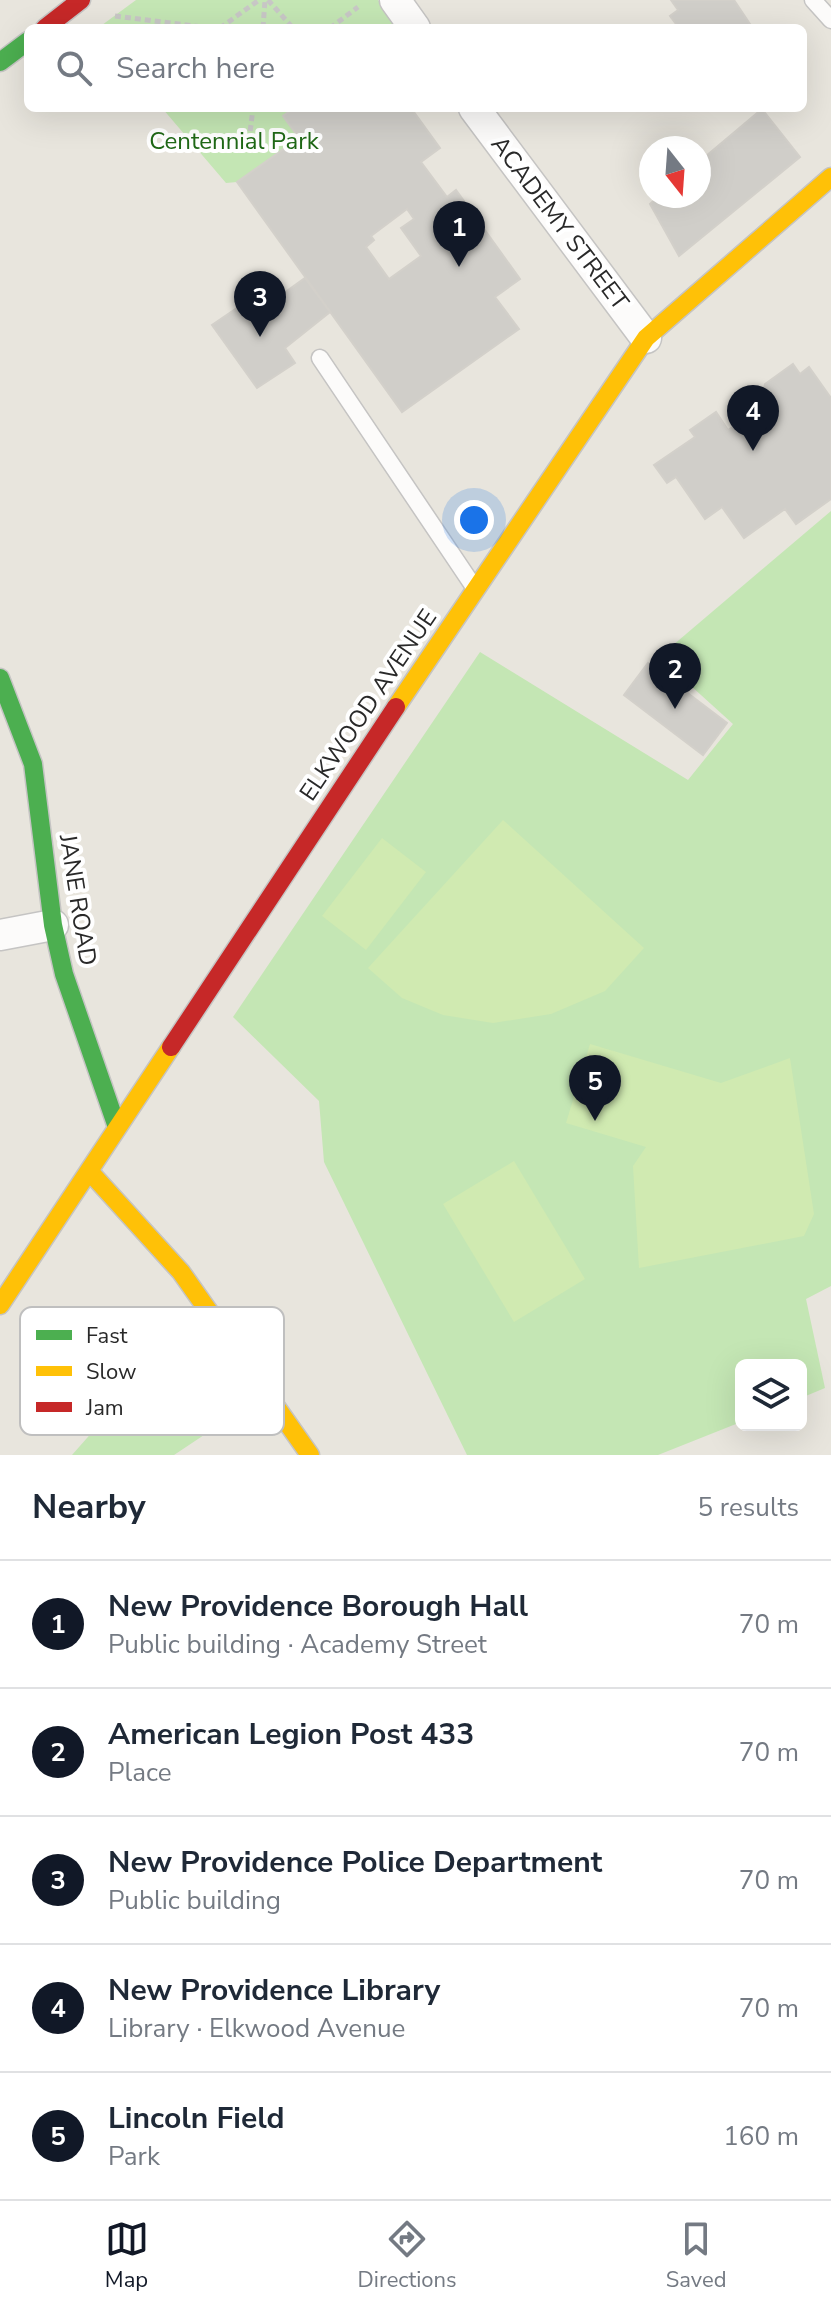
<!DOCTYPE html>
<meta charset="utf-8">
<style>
body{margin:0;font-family:"Nunito Sans",sans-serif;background:#f6f6f7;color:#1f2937}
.controls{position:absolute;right:24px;bottom:24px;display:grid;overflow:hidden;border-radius:12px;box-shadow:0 8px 32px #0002}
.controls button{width:72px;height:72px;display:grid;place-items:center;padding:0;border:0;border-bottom:2px solid #e0e1e3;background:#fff;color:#1f2937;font:40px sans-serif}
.compass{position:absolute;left:639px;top:136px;width:72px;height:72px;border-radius:50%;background:#fff;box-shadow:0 8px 32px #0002;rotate:163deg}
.you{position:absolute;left:474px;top:520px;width:28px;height:28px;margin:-20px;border:6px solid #fff;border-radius:50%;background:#1a73e8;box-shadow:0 0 0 12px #1a73e833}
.badge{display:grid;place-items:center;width:52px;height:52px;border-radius:50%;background:#111827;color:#fff;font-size:26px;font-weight:700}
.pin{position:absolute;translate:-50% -66px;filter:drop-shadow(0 2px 4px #0008)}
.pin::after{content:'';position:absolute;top:42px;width:28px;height:24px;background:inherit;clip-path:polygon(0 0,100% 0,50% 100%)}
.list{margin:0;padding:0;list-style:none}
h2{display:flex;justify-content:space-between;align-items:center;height:104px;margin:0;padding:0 32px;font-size:34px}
h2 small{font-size:26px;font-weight:400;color:#747a83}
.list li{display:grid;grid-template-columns:52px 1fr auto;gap:24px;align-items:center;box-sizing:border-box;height:128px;padding:0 32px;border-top:2px solid #e0e1e3}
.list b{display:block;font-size:30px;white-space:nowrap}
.list p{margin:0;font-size:26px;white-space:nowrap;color:#747a83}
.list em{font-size:26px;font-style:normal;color:#747a83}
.icon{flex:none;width:44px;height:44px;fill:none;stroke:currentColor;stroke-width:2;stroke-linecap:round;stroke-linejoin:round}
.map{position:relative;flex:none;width:831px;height:1455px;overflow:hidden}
.search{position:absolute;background:#fff;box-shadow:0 8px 32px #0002;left:24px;right:24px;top:24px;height:88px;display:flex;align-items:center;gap:20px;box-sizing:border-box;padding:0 28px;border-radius:12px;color:#747a83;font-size:30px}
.sheet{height:744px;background:#fff}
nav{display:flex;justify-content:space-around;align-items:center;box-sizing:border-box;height:112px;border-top:2px solid #e0e1e3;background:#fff;font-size:22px;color:#747a83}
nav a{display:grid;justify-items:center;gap:4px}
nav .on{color:#111827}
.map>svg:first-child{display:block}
.green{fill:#c4e6b4}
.pitch{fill:#d0eab1}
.building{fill:#d0cec9;stroke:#d3d0ca;stroke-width:2;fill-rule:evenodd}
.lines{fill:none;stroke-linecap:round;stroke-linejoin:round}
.lane-casing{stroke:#c5c4c3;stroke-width:19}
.street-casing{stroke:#c5c4c3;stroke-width:33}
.fast-casing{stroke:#c5c4c3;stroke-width:21}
.slow-casing{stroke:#c5c4c3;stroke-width:21}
.jam-casing{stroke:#c5c4c3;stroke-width:21}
.path{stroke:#c8c7c6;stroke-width:5;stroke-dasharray:6 4;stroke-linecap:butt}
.lane{stroke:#fcfbfa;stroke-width:16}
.street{stroke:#fcfbfa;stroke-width:30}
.fast{stroke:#4caf50;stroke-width:18}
.slow{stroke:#ffc107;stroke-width:18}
.jam{stroke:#c62828;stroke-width:18}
.labels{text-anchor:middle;stroke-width:8;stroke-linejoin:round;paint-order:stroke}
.park-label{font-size:24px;fill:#1f6816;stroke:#fff}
.street-label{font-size:24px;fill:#292929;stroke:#fff}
.key{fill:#fff;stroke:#bfbfbf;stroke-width:2}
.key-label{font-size:22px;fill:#292929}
</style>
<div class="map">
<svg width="831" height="1455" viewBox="0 0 831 1455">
<rect width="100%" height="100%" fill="#e8e5dd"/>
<g class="green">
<polygon points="136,0 378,0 399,28 98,28"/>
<polygon points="162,108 294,108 283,116 299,138 237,182 226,183"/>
<polygon points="831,511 831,1286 806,1299 825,1388 801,1398 801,1365 741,1365 741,1422 658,1455 467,1455 324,1162 319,1101 233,1017 480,652 688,780 733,724 659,657"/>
<polygon points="185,1327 252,1403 174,1455 72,1455"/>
</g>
<g class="pitch">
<polygon points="503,820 644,948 605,991 551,1014 493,1023 443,1015 402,998 368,968"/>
<polygon points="382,838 426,872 366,950 322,916"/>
<polygon points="590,1044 721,1083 790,1058 814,1214 804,1236 639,1268 633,1166 646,1147 566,1123"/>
<polygon points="514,1161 585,1279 514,1322 443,1204"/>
</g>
<g class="building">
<polygon points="671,0 734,0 752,27 679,28 670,16 678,10"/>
<path d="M 294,108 L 411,108 L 440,148 L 421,162 L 447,197 L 456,190 L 520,279 L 495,297 L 519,329 L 402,412 L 237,182 L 299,138 L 283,116 ZM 407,209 L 414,219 L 401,228 L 421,256 L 389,279 L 366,247 L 374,240 L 371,236 Z"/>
<polygon points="762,109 800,157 679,256 650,204 659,196 699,196 699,162"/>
<polygon points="305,278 330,312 285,348 295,363 257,388 212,325 250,299 259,311"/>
<polygon points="793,364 800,374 809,367 831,398 831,499 796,524 785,509 744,538 722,507 705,519 676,477 667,483 654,465 695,437 690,430 716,412 728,430 765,405 762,397 765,384"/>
<polygon points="648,663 727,723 703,755 624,695"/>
</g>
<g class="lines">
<g class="lane-casing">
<g id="lane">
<polyline points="813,0 831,20"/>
<polyline points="320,358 474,587"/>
</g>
</g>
<g class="street-casing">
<g id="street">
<polyline points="395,0 415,28"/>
<polyline points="474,108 646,338"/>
<polyline points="0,935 53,925"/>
</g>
</g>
<g class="fast-casing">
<g id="fast">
<polyline points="0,62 28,41"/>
<polyline points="0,678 33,764 53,925 64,974 117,1127"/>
</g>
</g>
<g class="slow-casing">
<g id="slow">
<polyline points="396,707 646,338 831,177"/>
<polyline points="90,1172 181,1272 310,1455"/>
<polyline points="0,1305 171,1047"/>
</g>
</g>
<g class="jam-casing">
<g id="jam">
<polyline points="45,28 81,0"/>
<polyline points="171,1047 396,707"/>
</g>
</g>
<g class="path">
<polyline points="268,0 293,28"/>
<polyline points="115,16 211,28"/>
<polyline points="220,28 259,0"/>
<polyline points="263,28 265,0"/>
<polyline points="330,28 358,7"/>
<polyline points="249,141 253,108"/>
</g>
<use href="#lane" class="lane"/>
<use href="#street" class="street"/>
<use href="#fast" class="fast"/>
<use href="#slow" class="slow"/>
<use href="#jam" class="jam"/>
</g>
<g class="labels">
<g class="park-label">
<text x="234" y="149">Centennial Park</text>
</g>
<g class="street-label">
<text transform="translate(560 223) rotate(53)" y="8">ACADEMY STREET</text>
<text transform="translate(368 705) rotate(-56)" y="8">ELKWOOD AVENUE</text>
<text transform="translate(78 900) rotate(81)" y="8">JANE ROAD</text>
</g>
</g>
<rect x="20" y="1307" width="264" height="128" rx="12" class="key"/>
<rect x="36" y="1330" width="36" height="10" fill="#4caf50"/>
<rect x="36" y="1366" width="36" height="10" fill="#ffc107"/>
<rect x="36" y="1402" width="36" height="10" fill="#c62828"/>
<g class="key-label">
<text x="86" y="1343">Fast</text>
<text x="86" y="1379">Slow</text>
<text x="86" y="1415">Jam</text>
</g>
</svg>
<div class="controls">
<button><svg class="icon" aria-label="layers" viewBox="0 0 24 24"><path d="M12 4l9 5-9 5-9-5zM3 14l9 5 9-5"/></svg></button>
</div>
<svg class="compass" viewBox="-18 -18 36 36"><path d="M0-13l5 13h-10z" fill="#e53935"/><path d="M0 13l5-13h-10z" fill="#747a83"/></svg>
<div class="you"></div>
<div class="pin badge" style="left:459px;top:267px">1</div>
<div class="pin badge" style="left:675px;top:709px">2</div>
<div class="pin badge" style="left:260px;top:337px">3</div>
<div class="pin badge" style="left:753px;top:451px">4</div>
<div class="pin badge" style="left:595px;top:1121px">5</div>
<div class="search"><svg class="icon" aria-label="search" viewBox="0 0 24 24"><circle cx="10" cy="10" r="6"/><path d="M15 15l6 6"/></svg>Search here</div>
</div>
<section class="sheet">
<h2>Nearby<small>5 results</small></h2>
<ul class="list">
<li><span class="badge">1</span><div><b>New Providence Borough Hall</b><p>Public building · Academy Street</p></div><em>70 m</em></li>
<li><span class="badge">2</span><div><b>American Legion Post 433</b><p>Place</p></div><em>70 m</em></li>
<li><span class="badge">3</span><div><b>New Providence Police Department</b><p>Public building</p></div><em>70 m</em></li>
<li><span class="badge">4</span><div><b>New Providence Library</b><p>Library · Elkwood Avenue</p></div><em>70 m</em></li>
<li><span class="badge">5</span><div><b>Lincoln Field</b><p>Park</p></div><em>160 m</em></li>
</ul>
</section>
<nav>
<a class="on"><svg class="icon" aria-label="map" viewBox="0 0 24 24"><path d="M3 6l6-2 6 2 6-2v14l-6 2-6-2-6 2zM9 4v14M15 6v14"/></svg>Map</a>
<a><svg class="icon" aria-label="directions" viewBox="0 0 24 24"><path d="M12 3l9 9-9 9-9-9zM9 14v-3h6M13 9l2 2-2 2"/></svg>Directions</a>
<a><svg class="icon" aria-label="saved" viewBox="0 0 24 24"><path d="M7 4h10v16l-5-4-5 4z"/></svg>Saved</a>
</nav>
